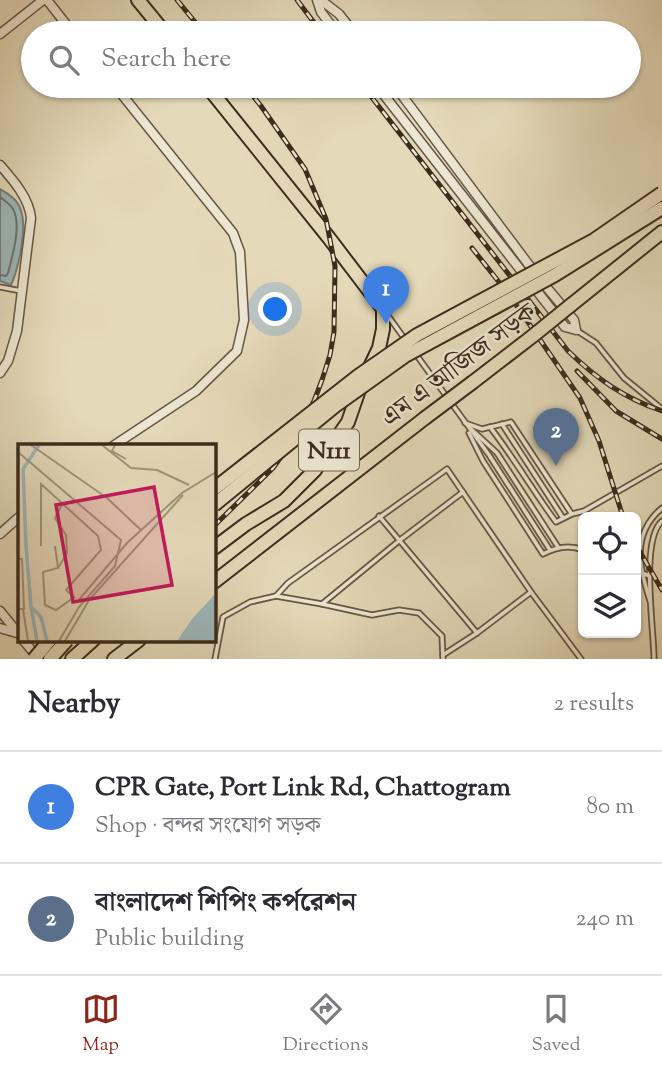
<!DOCTYPE html>
<meta charset="utf-8">
<style>
body{margin:0;font-family:"Sorts Mill Goudy","Noto Serif Bengali",serif;background:#f2f2f3;color:#2b2b33}
.controls{position:absolute;right:21px;bottom:21px;display:grid;overflow:hidden;border-radius:10px;box-shadow:0 2px 5px #0004}
.controls button{width:63px;height:63px;display:grid;place-items:center;padding:0;border:0;border-bottom:2px solid #e1e1e2;background:#fff;color:#2b2b33;font:35px sans-serif}
.you{position:absolute;left:276px;top:310px;width:24px;height:24px;margin:-18px;border:5px solid #fff;border-radius:50%;background:#1a73e8;box-shadow:0 0 0 10px #1a73e833}
.badge{display:grid;place-items:center;width:46px;height:46px;border-radius:50%;background:#8f2418;color:#fff;font-size:23px;font-weight:700}
.pin{position:absolute;translate:-50% -58px;filter:drop-shadow(0 2px 4px #0008)}
.pin::after{content:'';position:absolute;top:37px;width:24px;height:21px;background:inherit;clip-path:polygon(0 0,100% 0,50% 100%)}
.list{margin:0;padding:0;list-style:none}
h2{display:flex;justify-content:space-between;align-items:center;height:91px;margin:0;padding:0 28px;font-size:30px}
h2 small{font-size:23px;font-weight:400;color:#7c7c81}
.list li{display:grid;grid-template-columns:46px 1fr auto;gap:21px;align-items:center;box-sizing:border-box;height:112px;padding:0 28px;border-top:2px solid #e1e1e2}
.list b{display:block;font-size:26px;white-space:nowrap}
.list p{margin:0;font-size:23px;white-space:nowrap;color:#7c7c81}
.list em{font-size:23px;font-style:normal;color:#7c7c81}
.icon{flex:none;width:38px;height:38px;fill:none;stroke:currentColor;stroke-width:2;stroke-linecap:round;stroke-linejoin:round}
.map{position:relative;flex:none;width:662px;height:659px;overflow:hidden}
.search{position:absolute;background:#fff;box-shadow:0 2px 5px #0004;left:21px;right:21px;top:21px;height:77px;display:flex;align-items:center;gap:18px;box-sizing:border-box;padding:0 24px;border-radius:38px;color:#7c7c81;font-size:26px}
.sheet{height:315px;background:#fff}
nav{display:flex;justify-content:space-around;align-items:center;box-sizing:border-box;height:98px;border-top:2px solid #e1e1e2;background:#fff;font-size:19px;color:#7c7c81}
nav a{display:grid;justify-items:center;gap:4px}
nav .on{color:#8f2418}
.map>svg:first-child{display:block}
.water{fill:#9db7bb;stroke:#767f7b;stroke-width:2}
.lines{fill:none;stroke-linecap:round;stroke-linejoin:round}
.shore{stroke:#6c726c;stroke-width:2}
.service-casing{stroke:#665743;stroke-width:7}
.minor-casing{stroke:#665743;stroke-width:11}
.primary-casing{stroke:#3c2c1c;stroke-width:16}
.trunk-casing{stroke:#3c2c1c;stroke-width:16}
.service{stroke:#ede6d2;stroke-width:3.5}
.minor{stroke:#ede6d2;stroke-width:8}
.primary{stroke:#e4d9b9;stroke-width:12}
.trunk{stroke:#e4d9b9;stroke-width:12}
.rail-casing{stroke:#3c2c1c;stroke-width:5}
.rail{stroke:#ede6d2;stroke-width:2.5;stroke-dasharray:8;stroke-linecap:butt}
.primary-bridge-casing{stroke:#3c2c1c;stroke-width:16;stroke-linecap:butt}
.trunk-bridge-casing{stroke:#3c2c1c;stroke-width:16;stroke-linecap:butt}
.primary-bridge{stroke:#e4d9b9;stroke-width:12}
.trunk-bridge{stroke:#e4d9b9;stroke-width:12}
.labels{text-anchor:middle;stroke-width:5;stroke-linejoin:round;paint-order:stroke}
.shield{fill:#ede6d2;stroke:#716453;stroke-width:2}
.shield-label{font-size:24px;font-weight:bold;fill:#3c2c1c}
.street-label{font-size:26px;fill:#3c2c1c;stroke:#ede6d2}
.inset-river{fill:none;stroke:#9db7bb;stroke-width:3.5}
.inset-road{fill:none;stroke:#a1947a;stroke-width:2}
.view{fill:#c2185b;fill-opacity:0.15;stroke:#c2185b;stroke-width:3.5}
.inset-edge{fill:none;stroke:#3c2c1c;stroke-width:3.5}
</style>
<div class="map">
<svg width="662" height="659" viewBox="0 0 662 659">
<rect width="100%" height="100%" fill="#e4d9b9"/>
<filter id="stains"><feTurbulence type="fractalNoise" baseFrequency=".00286" numOctaves="4"/><feColorMatrix values="0 0 0 0 .2 0 0 0 0 .09 0 0 0 0 .02 0 0 0 .5 -.17"/></filter>
<radialGradient id="worn" r=".72"><stop offset=".6" stop-color="#630" stop-opacity="0"/><stop offset="1" stop-color="#630" stop-opacity=".3"/></radialGradient>
<path class="water" d="M 0,189 C 8,194 17,199 20,208 C 28,226 19,267 11,285 L 0,281 Z"/>
<g class="lines">
<path class="shore" d="M 0,197 C 5,201 10,204 13,209 C 22,225 12,257 8,273 L 6,276 L 0,275"/>
<g class="service-casing">
<g id="service">
<polyline points="0,287 21,291"/>
<polyline points="386,313 404,338"/>
<polyline points="576,330 596,343 624,378 662,409"/>
<polyline points="415,353 489,455 550,550"/>
<polyline points="465,423 482,429 511,422 571,513"/>
<polyline points="502,424 563,518"/>
<path d="M 490,427 C 514,458 533,491 556,522 L 572,514 L 584,511 L 662,466"/>
<polyline points="470,428 497,453 558,547"/>
<path d="M 469,433 L 483,461 L 543,554 C 556,547 569,544 583,550"/>
<polyline points="379,516 477,633"/>
<polyline points="636,571 650,576"/>
<polyline points="276,596 322,604 372,615 399,610 419,613 442,636 443,659"/>
<path d="M 650,601 C 639,567 631,534 662,508"/>
<polyline points="322,604 400,540 463,492"/>
<polyline points="443,655 477,633 531,592"/>
<polyline points="215,659 223,617 250,602 276,596 288,583 447,469 531,592 581,659"/>
<path d="M 654,659 C 654,629 640,540 662,521"/>
</g>
</g>
<g class="minor-casing">
<g id="minor">
<polyline points="47,0 73,33"/>
<polyline points="317,0 321,12 337,33"/>
<polyline points="321,0 339,14 354,33"/>
<polyline points="0,34 43,0"/>
<polyline points="377,86 565,327 576,330 574,320 538,277 395,86"/>
<path d="M 0,165 C 13,180 29,198 31,218 L 17,331 L 8,361 L 0,373"/>
<polyline points="113,446 196,391 237,351 244,320 240,252 233,233 115,86"/>
<polyline points="0,534 19,517"/>
<polyline points="0,611 18,633"/>
<polyline points="0,628 17,633"/>
<polyline points="23,640 39,659"/>
</g>
</g>
<g class="primary-casing">
<g id="primary">
<polyline points="571,305 662,232"/>
<polyline points="473,382 534,335"/>
<polyline points="214,582 425,418"/>
<polyline points="114,659 139,640"/>
</g>
</g>
<g class="trunk-casing">
<g id="trunk">
<polyline points="138,0 165,33"/>
<polyline points="207,86 329,238 383,309 383,329 379,348 359,390 348,422 315,470 284,501 246,524 214,548"/>
<polyline points="72,659 93,640"/>
</g>
</g>
<use href="#service" class="service"/>
<use href="#minor" class="minor"/>
<use href="#primary" class="primary"/>
<use href="#trunk" class="trunk"/>
<g class="rail-casing">
<g id="rail">
<polyline points="177,0 204,33"/>
<polyline points="297,0 322,33"/>
<path d="M 363,86 L 568,351 C 597,379 624,398 662,411"/>
<polyline points="472,248 510,296 580,398 599,441 623,517"/>
<polyline points="577,371 616,411 662,439"/>
<polyline points="214,526 273,468 289,446 314,401 322,380 330,355 334,332 335,266 326,219 305,169 261,106 245,86"/>
<polyline points="636,545 662,590"/>
<polyline points="45,659 68,640"/>
</g>
</g>
<use href="#rail" class="rail"/>
<g class="primary-bridge-casing">
<g id="primary-bridge">
<polyline points="534,335 571,305"/>
<polyline points="425,418 473,382"/>
</g>
</g>
<g class="trunk-bridge-casing">
<g id="trunk-bridge">
<polyline points="214,489 358,376 417,335 594,240 662,193"/>
<polyline points="214,505 335,406 405,356 555,275 662,208"/>
<polyline points="34,659 50,640"/>
<polyline points="50,659 67,640"/>
</g>
</g>
<use href="#primary-bridge" class="primary-bridge"/>
<use href="#trunk-bridge" class="trunk-bridge"/>
</g>
<g class="labels">
<rect class="shield" x="299" y="429.5" width="60" height="41" rx="5"/>
<g class="shield-label">
<text x="329" y="458">N111</text>
</g>
<g class="street-label">
<text transform="translate(458 364) rotate(-37)" y="9">এম এ আজিজ সড়ক</text>
</g>
</g>
<g transform="translate(18 444)">
<rect width="198" height="198" fill="#e4d9b9"/>
<path d="M 198,149 L 198,197 L 159,197 L 174,175 Z" fill="#9db7bb"/>
<path class="inset-river" d="M 21,1 L 5,25 L 8,101 L 13,163 L 23,173 L 29,197M 13,163 L 19,197"/>
<path class="inset-road" d="M 13,1 L 89,54 L 124,87M 84,1 L 113,24 L 139,26 L 171,41M 97,1 L 94,7 L 108,15M 0,8 L 103,96 L 97,122 L 61,163 L 41,197M 23,102 L 23,40 L 80,92 L 83,106 L 48,146 L 57,154M 37,102 L 40,124 L 25,128 L 27,161 L 38,166 L 55,154M 0,115 L 4,115 L 6,165 L 0,165M 40,124 L 49,109 L 48,91 L 37,74 L 45,59M 60,157 L 109,99 L 164,49 L 198,28M 5,165 L 10,197M 47,197 L 71,156 L 165,51"/>
<path class="view" d="M 136,43 L 154,141 L 55,158 L 38,61 Z"/>
<rect width="198" height="198" class="inset-edge"/>
</g>
<rect width="100%" height="100%" filter="url(#stains)"/>
<rect width="100%" height="100%" fill="url(#worn)"/>
</svg>
<div class="controls">
<button><svg class="icon" aria-label="locate" viewBox="0 0 24 24"><circle cx="12" cy="12" r="6"/><path d="M12 2v4M12 18v4M2 12h4M18 12h4"/></svg></button>
<button><svg class="icon" aria-label="layers" viewBox="0 0 24 24"><path d="M12 4l9 5-9 5-9-5zM3 14l9 5 9-5"/></svg></button>
</div>
<div class="you"></div>
<div class="pin badge" style="left:386px;top:324px;background:#3f7fe0">1</div>
<div class="pin badge" style="left:556px;top:466px;background:#5c6f8a">2</div>
<div class="search"><svg class="icon" aria-label="search" viewBox="0 0 24 24"><circle cx="10" cy="10" r="6"/><path d="M15 15l6 6"/></svg>Search here</div>
</div>
<section class="sheet">
<h2>Nearby<small>2 results</small></h2>
<ul class="list">
<li><span class="badge" style="background:#3f7fe0">1</span><div><b>CPR Gate, Port Link Rd, Chattogram</b><p>Shop · বন্দর সংযোগ সড়ক</p></div><em>80 m</em></li>
<li><span class="badge" style="background:#5c6f8a">2</span><div><b>বাংলাদেশ শিপিং কর্পরেশন</b><p>Public building</p></div><em>240 m</em></li>
</ul>
</section>
<nav>
<a class="on"><svg class="icon" aria-label="map" viewBox="0 0 24 24"><path d="M3 6l6-2 6 2 6-2v14l-6 2-6-2-6 2zM9 4v14M15 6v14"/></svg>Map</a>
<a><svg class="icon" aria-label="directions" viewBox="0 0 24 24"><path d="M12 3l9 9-9 9-9-9zM9 14v-3h6M13 9l2 2-2 2"/></svg>Directions</a>
<a><svg class="icon" aria-label="saved" viewBox="0 0 24 24"><path d="M7 4h10v16l-5-4-5 4z"/></svg>Saved</a>
</nav>
